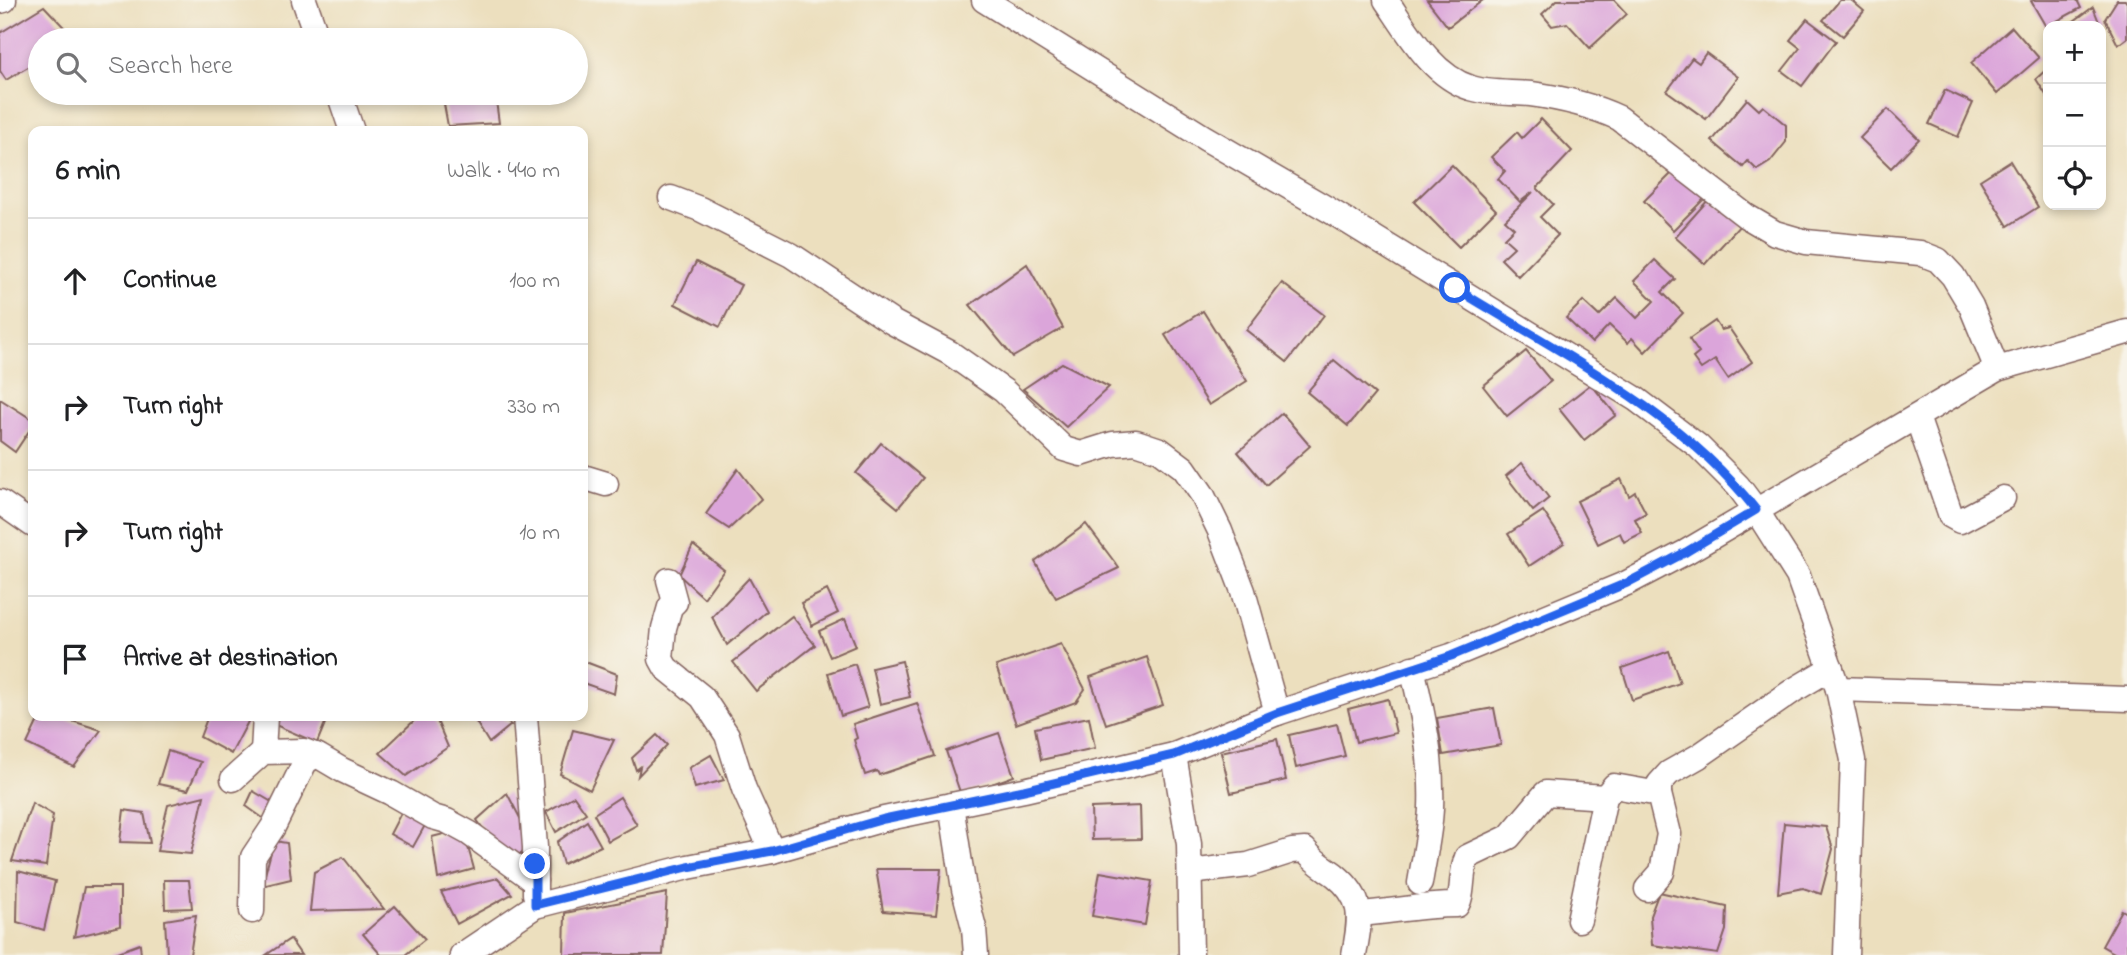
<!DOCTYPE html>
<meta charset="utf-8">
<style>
body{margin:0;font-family:"Indie Flower",sans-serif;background:#f6f6f6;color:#202124}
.controls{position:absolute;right:21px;top:21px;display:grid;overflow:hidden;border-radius:14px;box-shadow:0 4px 10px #0003}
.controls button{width:63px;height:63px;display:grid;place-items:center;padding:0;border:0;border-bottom:2px solid #e0e0e0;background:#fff;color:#202124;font:35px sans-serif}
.stop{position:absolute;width:21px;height:21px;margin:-16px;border:5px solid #2563eb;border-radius:50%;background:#fff}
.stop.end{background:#2563eb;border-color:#fff;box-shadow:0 2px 7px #0008}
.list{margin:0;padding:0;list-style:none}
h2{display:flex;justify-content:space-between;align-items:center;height:91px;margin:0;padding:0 28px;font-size:30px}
h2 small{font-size:23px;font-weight:400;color:#757577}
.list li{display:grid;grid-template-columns:46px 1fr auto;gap:21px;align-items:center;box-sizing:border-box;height:126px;padding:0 28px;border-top:2px solid #e0e0e0}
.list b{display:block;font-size:26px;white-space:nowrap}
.list em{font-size:23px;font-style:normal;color:#757577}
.icon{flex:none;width:38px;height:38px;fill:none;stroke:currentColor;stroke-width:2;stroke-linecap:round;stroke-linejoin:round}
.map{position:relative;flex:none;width:2127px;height:955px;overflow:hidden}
.search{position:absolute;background:#fff;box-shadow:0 4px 10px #0003;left:28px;top:28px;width:560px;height:77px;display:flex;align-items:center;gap:18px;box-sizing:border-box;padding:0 24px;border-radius:38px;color:#757577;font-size:26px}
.panel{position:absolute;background:#fff;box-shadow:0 4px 10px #0003;left:28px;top:126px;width:560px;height:595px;border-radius:14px}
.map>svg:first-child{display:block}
.building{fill:#dba5da}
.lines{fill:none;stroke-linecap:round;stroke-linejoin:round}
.minor-casing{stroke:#83625e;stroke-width:27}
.minor{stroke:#fff;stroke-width:24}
.route{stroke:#2563eb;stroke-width:9}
</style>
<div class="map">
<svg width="2127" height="955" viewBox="0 0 2127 955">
<rect width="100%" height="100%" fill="#f7f3e8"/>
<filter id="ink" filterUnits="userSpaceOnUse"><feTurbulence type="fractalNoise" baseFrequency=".0143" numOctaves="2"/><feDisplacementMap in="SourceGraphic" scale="14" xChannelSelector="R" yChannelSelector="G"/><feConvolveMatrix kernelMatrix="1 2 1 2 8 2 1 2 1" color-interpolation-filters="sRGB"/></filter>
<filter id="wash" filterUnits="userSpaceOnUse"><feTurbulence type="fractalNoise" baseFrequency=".00686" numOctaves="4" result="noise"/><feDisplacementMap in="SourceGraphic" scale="28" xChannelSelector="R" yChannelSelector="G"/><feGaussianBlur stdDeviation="1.57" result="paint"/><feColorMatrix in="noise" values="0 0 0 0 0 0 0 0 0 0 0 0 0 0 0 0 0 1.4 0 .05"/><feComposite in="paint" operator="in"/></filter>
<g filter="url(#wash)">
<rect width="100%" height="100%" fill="#ecdfbe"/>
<g id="blocks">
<g class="building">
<polygon points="1427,0 1483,0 1448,27"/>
<polygon points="1557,0 1614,0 1627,14 1590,48 1567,23 1552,26 1542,14"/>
<polygon points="1840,0 1851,0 1864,11 1843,36 1823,20"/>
<polygon points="2034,0 2077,0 2081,8 2046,27 2031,1"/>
<polygon points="2117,0 2125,0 2127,3 2127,38 2118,45 2105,19"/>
<polygon points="44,6 76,40 40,40 40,60 6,80 0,71 0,33"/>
<polygon points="2093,7 2099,22 2093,26 2078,26 2074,21"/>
<polygon points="1807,19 1836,41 1802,86 1782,71 1800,48 1790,40"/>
<polygon points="2012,27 2039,58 1997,94 1971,63"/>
<polygon points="1706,53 1738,77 1706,119 1667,91 1692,58 1699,63"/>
<polygon points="2047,69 2048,70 2048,98 2036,79"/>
<polygon points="1945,90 1973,103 1958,137 1929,124"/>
<polygon points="442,93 495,93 499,123 448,126"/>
<polygon points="1747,99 1759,110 1763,106 1786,125 1786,142 1770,162 1757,170 1748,161 1743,167 1712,141"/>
<polygon points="1888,109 1919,139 1891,168 1860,138"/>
<polygon points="1541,119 1572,151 1537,188 1553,204 1540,217 1558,235 1518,276 1501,259 1514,247 1504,238 1514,228 1505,220 1533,192 1520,202 1498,179 1505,171 1491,157 1517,132 1522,138"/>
<polygon points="2010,161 2038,207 2008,226 1980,180"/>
<polygon points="1452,165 1496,210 1459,247 1414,202"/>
<polygon points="1678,167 1707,196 1673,230 1644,201"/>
<polygon points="1708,200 1742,223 1705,264 1675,237"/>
<polygon points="1655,260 1675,279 1662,292 1683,313 1645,352 1632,338 1628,343 1609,325 1592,343 1566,318 1583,301 1599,316 1617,298 1637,318 1654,301 1634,281"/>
<polygon points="696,262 741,285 720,327 675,304"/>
<polygon points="1027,264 1063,328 1013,357 970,305"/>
<polygon points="1282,283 1324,315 1287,362 1246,330"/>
<polygon points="1203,311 1247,381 1209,405 1165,335"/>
<polygon points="1715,321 1721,330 1729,328 1752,362 1728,379 1715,360 1701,369 1693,358 1699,353 1689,339"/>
<polygon points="1526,351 1551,381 1507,416 1483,386"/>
<polygon points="1334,360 1375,394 1348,426 1307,392"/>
<polygon points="1062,363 1109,387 1066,427 1023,389"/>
<polygon points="1591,384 1616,415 1584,440 1559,409"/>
<polygon points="0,399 33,420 33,425 15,452 0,441"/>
<polygon points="1282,413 1310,446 1266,485 1238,452"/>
<polygon points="881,443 923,478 898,508 856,473"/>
<polygon points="1522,463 1549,498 1533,511 1506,476"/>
<polygon points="738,469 761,499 729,529 706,514"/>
<polygon points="1621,479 1629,496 1635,492 1646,513 1635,519 1642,533 1624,542 1620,533 1598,544 1577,501"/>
<polygon points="1543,511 1564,543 1529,566 1508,534"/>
<polygon points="1086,524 1119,568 1056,598 1035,562"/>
<polygon points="693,545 724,570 704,598 679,575"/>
<polygon points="749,578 767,611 727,645 712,617"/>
<polygon points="827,590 838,613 812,626 801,603"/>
<polygon points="792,616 815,645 756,691 733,662"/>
<polygon points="845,619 856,646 830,657 819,631"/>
<polygon points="1061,644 1085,689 1076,702 1016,724 996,666"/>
<polygon points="1669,651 1680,683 1632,700 1622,668"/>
<polygon points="1147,657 1163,705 1106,724 1090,677"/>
<polygon points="583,661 617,674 614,694 583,683"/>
<polygon points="902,661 910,697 880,704 872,668"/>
<polygon points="855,664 868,707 841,716 828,673"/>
<polygon points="1388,699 1396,733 1356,742 1348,709"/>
<polygon points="917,703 935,756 879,775 877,771 865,775 854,740 857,738 853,724"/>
<polygon points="1494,708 1501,745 1443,755 1437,718"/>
<polygon points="40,716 56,716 101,730 74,767 27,744"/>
<polygon points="208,716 251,716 231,754 200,737"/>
<polygon points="276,716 328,716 317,743 273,724"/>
<polygon points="419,716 435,716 448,747 406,776 380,753"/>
<polygon points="484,716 499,716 511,725 489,743 476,722"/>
<polygon points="1089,717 1095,748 1041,760 1035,728"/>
<polygon points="1337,724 1345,756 1296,768 1289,735"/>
<polygon points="573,730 614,740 590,790 560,774"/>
<polygon points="999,733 1014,776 961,795 946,751"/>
<polygon points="657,735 667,745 638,776 640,767 636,770 632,758"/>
<polygon points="1277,739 1286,780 1231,793 1221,752"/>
<polygon points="168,751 201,762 188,790 158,784"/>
<polygon points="711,755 724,780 695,788 689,768"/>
<polygon points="253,791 275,804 267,821 246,806"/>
<polygon points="507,793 535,847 506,861 477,820"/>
<polygon points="204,796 191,854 157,851 168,805"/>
<polygon points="574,796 586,813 556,832 546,812"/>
<polygon points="620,797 637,825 608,841 594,814"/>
<polygon points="32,803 53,815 46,866 12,861"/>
<polygon points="1140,806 1141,839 1092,840 1091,808"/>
<polygon points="404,807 428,820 413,847 390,834"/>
<polygon points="124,810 144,813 150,843 120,842"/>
<polygon points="587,821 601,846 563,864 557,842"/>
<polygon points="1784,823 1826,827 1833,849 1821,894 1803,888 1778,893"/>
<polygon points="463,829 474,869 438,879 432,837"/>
<polygon points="274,841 287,843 291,879 262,886"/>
<polygon points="343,857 384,909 310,911 314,872"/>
<polygon points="876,869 941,869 936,915 883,911"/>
<polygon points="18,871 55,881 44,930 17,922"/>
<polygon points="1100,872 1152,881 1145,925 1092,916"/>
<polygon points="498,878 512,894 457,924 441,892"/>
<polygon points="164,880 189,880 192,908 165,909"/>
<polygon points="84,887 120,887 120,926 74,937"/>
<polygon points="1659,892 1727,907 1726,930 1718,954 1652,945 1650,916"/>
<polygon points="667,893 663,955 564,955 565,913"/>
<polygon points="395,906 425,939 405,955 381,955 363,934"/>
<polygon points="2122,910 2127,913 2127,955 2118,955 2102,946"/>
<polygon points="196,915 190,955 167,954 165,920"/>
<polygon points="290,939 301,955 266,955"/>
<polygon points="140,944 141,955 110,955"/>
</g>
</g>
</g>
<g filter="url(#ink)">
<use href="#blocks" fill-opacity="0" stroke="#83625e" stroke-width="2"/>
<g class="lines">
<g class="minor-casing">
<g id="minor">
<polyline points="304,0 318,40"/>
<polyline points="984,0 1205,138 1329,210 1636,399 1698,446 1738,486 1756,510 1798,576 1838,689 1853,760 1846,955"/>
<path d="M 1386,0 C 1408,32 1432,76 1471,88 C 1489,94 1512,92 1531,94 C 1561,98 1591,105 1619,118 L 1746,216 L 1775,233 L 1806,242 L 1920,253 L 1938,260 L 1953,276 L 1971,306 L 1997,369"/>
<polyline points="0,1 4,0"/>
<polyline points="339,93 352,131"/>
<polyline points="671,198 700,209 791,255 892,322 950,353 1004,391 1064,449 1081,454 1113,444 1136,442 1160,450 1184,468 1202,494 1220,531 1243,591 1277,713"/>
<polyline points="1917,417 1951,516 1960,521 2003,498"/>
<polyline points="583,477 606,484"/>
<polyline points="0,502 33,525"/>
<polyline points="669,580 675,602 670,607 664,628 661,659 666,668 702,697 727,735 744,789 772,851"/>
<path d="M 1412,668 C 1423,713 1433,761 1431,808 C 1430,833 1424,858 1420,883"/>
<polyline points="1838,689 2127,699"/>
<polyline points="525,716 535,847 535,894"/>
<polyline points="263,752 265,716"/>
<polyline points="1174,755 1189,844 1191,955"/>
<polyline points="233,779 263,752 304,751 320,757 342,770 391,793 433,817 447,821 469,833 535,881"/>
<polyline points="951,805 964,889 974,928 976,955"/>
<path d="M 1190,872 L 1248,865 L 1292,851 L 1305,850 C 1314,862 1324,867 1335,875 C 1366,900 1360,920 1354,955"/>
<polyline points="1647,889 1662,872 1669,834 1659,794 1659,784 1669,773 1699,756 1794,690 1831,668"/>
<polyline points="252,911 253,857 273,827 305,762 316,755"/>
<path d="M 1361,914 C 1393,911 1425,905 1457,905 C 1464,893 1460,874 1467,857 L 1509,837 L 1546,793 L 1605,797"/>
<polyline points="1579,920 1605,797 1614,786 1659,794"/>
<polyline points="462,955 535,906 688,867 772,851 884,819 1024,790 1174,755 1277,713 1451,656 1627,583 1686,552 1997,369 2127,332"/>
</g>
</g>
<use href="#minor" class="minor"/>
</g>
</g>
<g class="lines" filter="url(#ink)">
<path class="route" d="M 535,864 L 535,905 L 688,867 L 772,851 L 884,819 L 1024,790 L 1174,755 L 1277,713 L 1451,656 L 1627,583 L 1686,552 L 1756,510 C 1679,411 1560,353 1455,288"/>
</g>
</svg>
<div class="controls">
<button>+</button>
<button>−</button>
<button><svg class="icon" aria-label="locate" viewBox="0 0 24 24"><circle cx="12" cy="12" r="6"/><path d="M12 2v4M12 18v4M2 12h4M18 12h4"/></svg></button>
</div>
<div class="stop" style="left:1455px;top:288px"></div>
<div class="stop end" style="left:535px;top:864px"></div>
<div class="search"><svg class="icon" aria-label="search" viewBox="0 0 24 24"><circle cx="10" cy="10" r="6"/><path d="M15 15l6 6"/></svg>Search here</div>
<section class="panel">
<h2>6 min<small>Walk · 440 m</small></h2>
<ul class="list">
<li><svg class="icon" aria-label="ahead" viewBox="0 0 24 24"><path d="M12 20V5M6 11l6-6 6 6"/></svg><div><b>Continue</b></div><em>100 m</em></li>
<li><svg class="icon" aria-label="right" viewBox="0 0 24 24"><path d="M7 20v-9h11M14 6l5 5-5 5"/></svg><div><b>Turn right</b></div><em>330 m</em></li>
<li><svg class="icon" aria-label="right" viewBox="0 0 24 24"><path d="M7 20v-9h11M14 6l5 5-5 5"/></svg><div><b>Turn right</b></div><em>10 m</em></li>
<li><svg class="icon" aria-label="arrive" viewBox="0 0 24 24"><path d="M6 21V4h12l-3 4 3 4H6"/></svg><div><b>Arrive at destination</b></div></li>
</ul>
</section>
</div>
